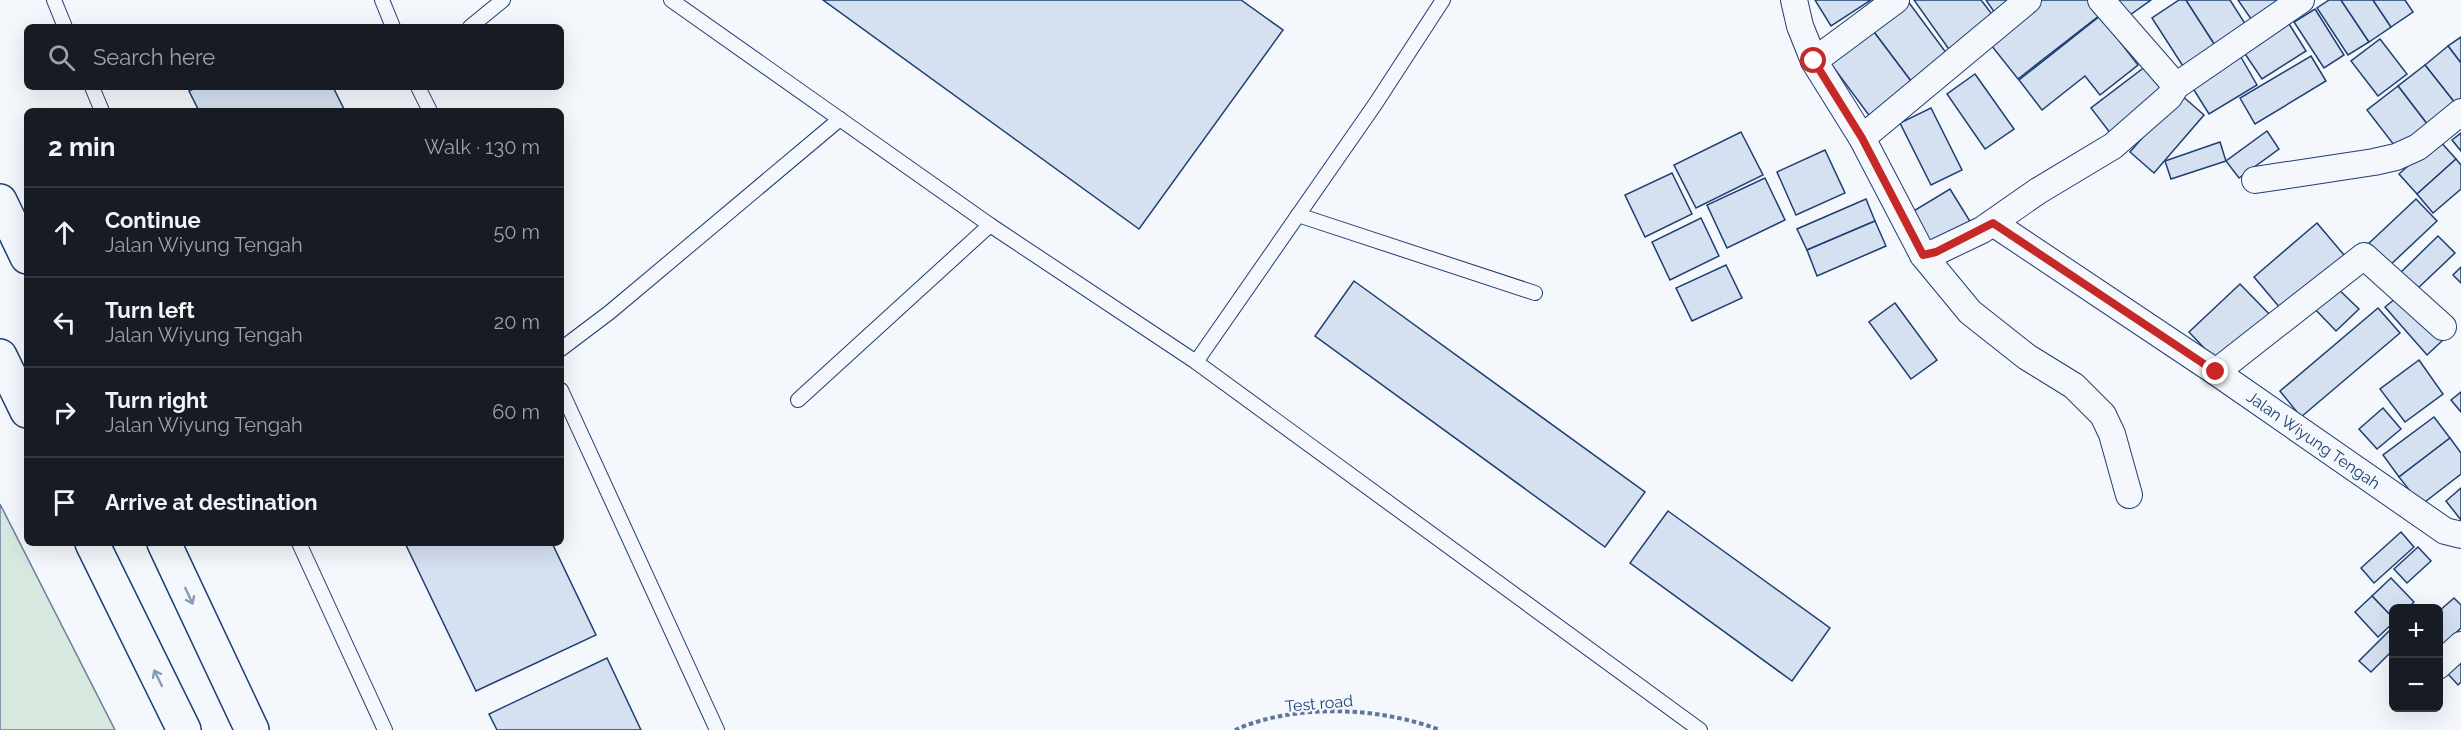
<!DOCTYPE html>
<meta charset="utf-8">
<style>
body{margin:0;font-family:Raleway,sans-serif;background:#242831;color:#f1f3f6}
.controls{position:absolute;right:18px;bottom:18px;display:grid;overflow:hidden;border-radius:9px;box-shadow:0 6px 24px #0002}
.controls button{width:54px;height:54px;display:grid;place-items:center;padding:0;border:0;border-bottom:2px solid #363941;background:#171b24;color:#f1f3f6;font:30px sans-serif}
.stop{position:absolute;width:18px;height:18px;margin:-14px;border:4px solid #c62828;border-radius:50%;background:#fff}
.stop.end{background:#c62828;border-color:#fff;box-shadow:0 2px 6px #0008}
.list{margin:0;padding:0;list-style:none}
h2{display:flex;justify-content:space-between;align-items:center;height:78px;margin:0;padding:0 24px;font-size:26px}
h2 small{font-size:20px;font-weight:400;color:#9ea1a6}
.list li{display:grid;grid-template-columns:39px 1fr auto;gap:18px;align-items:center;box-sizing:border-box;height:90px;padding:0 24px;border-top:2px solid #363941}
.list b{display:block;font-size:22px;white-space:nowrap}
.list p{margin:0;font-size:20px;white-space:nowrap;color:#9ea1a6}
.list em{font-size:20px;font-style:normal;color:#9ea1a6}
.icon{flex:none;width:33px;height:33px;fill:none;stroke:currentColor;stroke-width:2;stroke-linecap:round;stroke-linejoin:round}
.map{position:relative;flex:none;width:2461px;height:730px;overflow:hidden}
.search{position:absolute;background:#171b24;box-shadow:0 6px 24px #0002;left:24px;top:24px;width:540px;height:66px;display:flex;align-items:center;gap:15px;box-sizing:border-box;padding:0 21px;border-radius:9px;color:#9ea1a6;font-size:22px}
.panel{position:absolute;background:#171b24;box-shadow:0 6px 24px #0002;left:24px;top:108px;width:540px;height:438px;border-radius:9px}
.map>svg:first-child{display:block}
.green{fill:#d7e8df;stroke:#687fa3;stroke-width:1.5}
.building{fill:#d5e0f0;stroke:#1d3f73;stroke-width:1.5}
.lines{fill:none;stroke-linecap:round;stroke-linejoin:round}
.service-casing{stroke:#1d3f73;stroke-width:16}
.minor-casing{stroke:#1d3f73;stroke-width:28}
.motorway-casing{stroke:#1d3f73;stroke-width:36}
.path{stroke:#5e769c;stroke-width:4;stroke-dasharray:4.5 3;stroke-linecap:butt}
.service{stroke:#f4f7fb;stroke-width:14}
.minor{stroke:#f4f7fb;stroke-width:26}
.motorway{stroke:#f4f7fb;stroke-width:33}
.oneway{stroke:#889bb7}
.route{stroke:#c62828;stroke-width:8}
.labels{text-anchor:middle;stroke-width:4.5;stroke-linejoin:round;paint-order:stroke}
.street-label{font-size:16px;fill:#1d3f73;stroke:#f4f7fb}
</style>
<div class="map">
<svg width="2461" height="730" viewBox="0 0 2461 730">
<rect width="100%" height="100%" fill="#f4f7fb"/>
<polygon class="green" points="0,504 115,730 0,730"/>
<g class="building">
<polygon points="823,0 1241,0 1283,30 1139,229"/>
<polygon points="1815,0 1871,0 1831,26"/>
<polygon points="1907,0 1953,62 1917,89 1871,28"/>
<polygon points="1914,0 1981,0 1998,22 1953,55"/>
<polygon points="1986,0 2021,0 1997,16"/>
<polygon points="2039,0 2089,0 2100,15 2018,79 1987,40"/>
<polygon points="2109,0 2151,0 2123,20"/>
<polygon points="2179,0 2186,0 2220,53 2188,74 2152,18"/>
<polygon points="2186,0 2230,0 2251,33 2220,53"/>
<polygon points="2238,0 2298,0 2258,29"/>
<polygon points="2329,0 2341,0 2369,42 2348,55 2317,8"/>
<polygon points="2341,0 2373,0 2391,27 2369,42"/>
<polygon points="2373,0 2405,0 2413,12 2391,27"/>
<polygon points="2315,9 2344,55 2324,68 2294,22"/>
<polygon points="2100,16 2138,65 2100,95 2085,76 2042,110 2019,80"/>
<polygon points="2286,19 2306,51 2262,79 2241,48"/>
<polygon points="1871,28 1917,89 1874,122 1828,60"/>
<polygon points="2461,37 2461,63 2448,46"/>
<polygon points="2380,39 2407,74 2378,96 2351,61"/>
<polygon points="2448,46 2461,63 2461,107 2459,108 2425,65"/>
<polygon points="2238,52 2257,85 2209,114 2189,82"/>
<polygon points="2311,56 2326,81 2255,124 2240,98"/>
<polygon points="2150,63 2173,92 2114,138 2091,108"/>
<polygon points="2425,65 2459,108 2431,129 2398,86"/>
<polygon points="1975,74 2014,129 1985,149 1947,94"/>
<polygon points="2398,86 2431,129 2401,154 2367,110"/>
<polygon points="197,87 333,87 345,111 199,111 189,91"/>
<polygon points="2180,94 2204,115 2154,173 2130,152"/>
<polygon points="1931,108 1962,170 1931,185 1900,123"/>
<polygon points="2267,131 2279,149 2239,178 2226,161"/>
<polygon points="1741,132 1763,175 1696,208 1674,165"/>
<polygon points="2461,133 2461,151 2452,140"/>
<polygon points="2438,139 2456,159 2417,194 2399,174"/>
<polygon points="2220,142 2226,161 2171,179 2165,161"/>
<polygon points="1825,150 1845,193 1796,215 1777,172"/>
<polygon points="2456,159 2461,165 2461,189 2433,213 2417,194"/>
<polygon points="1672,173 1692,214 1645,237 1625,195"/>
<polygon points="1765,178 1785,220 1727,248 1707,205"/>
<polygon points="1950,189 1971,223 1927,249 1907,215"/>
<polygon points="1866,199 1875,221 1807,250 1797,229"/>
<polygon points="2416,199 2437,221 2387,268 2366,246"/>
<polygon points="1701,218 1719,256 1670,280 1652,242"/>
<polygon points="1875,221 1886,246 1817,276 1807,250"/>
<polygon points="2317,223 2350,262 2286,315 2254,277"/>
<polygon points="2438,236 2455,253 2415,291 2399,274"/>
<polygon points="1726,265 1742,298 1692,321 1676,288"/>
<polygon points="2461,267 2461,283 2453,275"/>
<polygon points="1354,281 1645,492 1605,547 1315,336"/>
<polygon points="2240,284 2273,318 2222,367 2189,332"/>
<polygon points="2333,284 2359,309 2336,331 2312,306"/>
<polygon points="2401,294 2442,341 2427,355 2385,307"/>
<polygon points="1895,303 1937,360 1911,379 1869,322"/>
<polygon points="2378,308 2400,333 2301,417 2280,391"/>
<polygon points="2419,360 2443,394 2405,422 2380,389"/>
<polygon points="2461,392 2461,412 2451,400"/>
<polygon points="2383,408 2401,429 2377,449 2359,429"/>
<polygon points="2434,417 2450,438 2399,477 2383,455"/>
<polygon points="2450,438 2461,453 2461,474 2421,505 2399,477"/>
<polygon points="2461,488 2461,520 2446,501"/>
<polygon points="1668,511 1830,628 1792,681 1630,563"/>
<polygon points="2401,532 2414,547 2374,583 2361,568"/>
<polygon points="405,543 552,543 596,635 476,691"/>
<polygon points="2418,547 2431,561 2407,583 2394,569"/>
<polygon points="2391,578 2414,602 2408,608 2394,608 2394,619 2372,596"/>
<polygon points="2372,596 2394,619 2394,622 2378,637 2355,612"/>
<polygon points="2454,598 2461,605 2461,628 2438,649 2438,612"/>
<polygon points="2394,626 2394,649 2371,672 2359,661"/>
<polygon points="2461,645 2461,682 2458,685 2440,665"/>
<polygon points="607,658 641,730 497,730 489,714"/>
</g>
<g class="lines">
<g class="service-casing">
<g id="service">
<polyline points="54,0 65,27"/>
<polyline points="382,0 393,27"/>
<polyline points="671,0 990,225 1196,362 1700,730"/>
<polyline points="470,27 503,0"/>
<polyline points="92,87 102,111"/>
<polyline points="418,87 430,111"/>
<polyline points="1298,215 1535,293"/>
<polyline points="561,349 610,312 840,119"/>
<polyline points="1196,362 1376,103 1443,0"/>
<polyline points="561,390 717,730"/>
<polyline points="798,400 990,225"/>
<polyline points="299,543 385,730"/>
</g>
</g>
<g class="minor-casing">
<g id="minor">
<polyline points="1794,0 1800,26 1814,61 1862,138 1923,255 1970,312 2027,357 2074,386 2103,415 2112,434 2129,495"/>
<polyline points="2101,0 2176,86"/>
<polyline points="1814,61 1896,0"/>
<polyline points="1862,138 2028,0"/>
<polyline points="2255,180 2374,162 2396,157 2418,147 2461,112"/>
<path id="s1" d="M 1993,223 L 2216,372 L 2445,531 L 2461,535"/>
<polyline points="1923,255 1936,252 1982,230 2038,191 2113,146 2169,97 2176,86 2301,0"/>
<polyline points="2216,372 2364,256 2443,327"/>
<polyline points="2438,666 2461,645"/>
</g>
</g>
<g class="motorway-casing">
<g id="motorway">
<polyline points="0,201 27,257"/>
<polyline points="0,356 27,411"/>
<polyline points="92,543 184,730"/>
<polyline points="164,543 252,730"/>
</g>
</g>
<path class="path" d="M 1235,730 C 1295,703 1380,707 1440,730"/>
<use href="#service" class="service"/>
<use href="#minor" class="minor"/>
<use href="#motorway" class="motorway"/>
</g>
<defs><path id="oneway-shaft" d="M-6 0H5M1.5-3L5.5 0L1.5 3" fill="none" stroke-width="1.6" stroke-linecap="round" stroke-linejoin="round" transform="scale(1.5)"/></defs>
<g class="oneway">
<use href="#oneway-shaft" transform="translate(189 596) rotate(65)"/>
<use href="#oneway-shaft" transform="translate(158 678) rotate(-116)"/>
</g>
<g class="lines">
<polyline class="route" points="1814,61 1862,138 1923,255 1936,252 1993,223 2216,372"/>
</g>
<g class="labels">
<g class="street-label">
<text dy="6" stroke="none"><textPath href="#s1" startOffset="387">Jalan Wiyung Tengah</textPath></text>
<text transform="translate(1319 703) rotate(-5)" y="6">Test road</text>
</g>
</g>
</svg>
<div class="controls">
<button>+</button>
<button>−</button>
</div>
<div class="stop" style="left:1814px;top:61px"></div>
<div class="stop end" style="left:2216px;top:372px"></div>
<div class="search"><svg class="icon" aria-label="search" viewBox="0 0 24 24"><circle cx="10" cy="10" r="6"/><path d="M15 15l6 6"/></svg>Search here</div>
<section class="panel">
<h2>2 min<small>Walk · 130 m</small></h2>
<ul class="list">
<li><svg class="icon" aria-label="ahead" viewBox="0 0 24 24"><path d="M12 20V5M6 11l6-6 6 6"/></svg><div><b>Continue</b><p>Jalan Wiyung Tengah</p></div><em>50 m</em></li>
<li><svg class="icon" aria-label="left" viewBox="0 0 24 24"><path d="M17 20v-9H6M10 6l-5 5 5 5"/></svg><div><b>Turn left</b><p>Jalan Wiyung Tengah</p></div><em>20 m</em></li>
<li><svg class="icon" aria-label="right" viewBox="0 0 24 24"><path d="M7 20v-9h11M14 6l5 5-5 5"/></svg><div><b>Turn right</b><p>Jalan Wiyung Tengah</p></div><em>60 m</em></li>
<li><svg class="icon" aria-label="arrive" viewBox="0 0 24 24"><path d="M6 21V4h12l-3 4 3 4H6"/></svg><div><b>Arrive at destination</b></div></li>
</ul>
</section>
</div>
